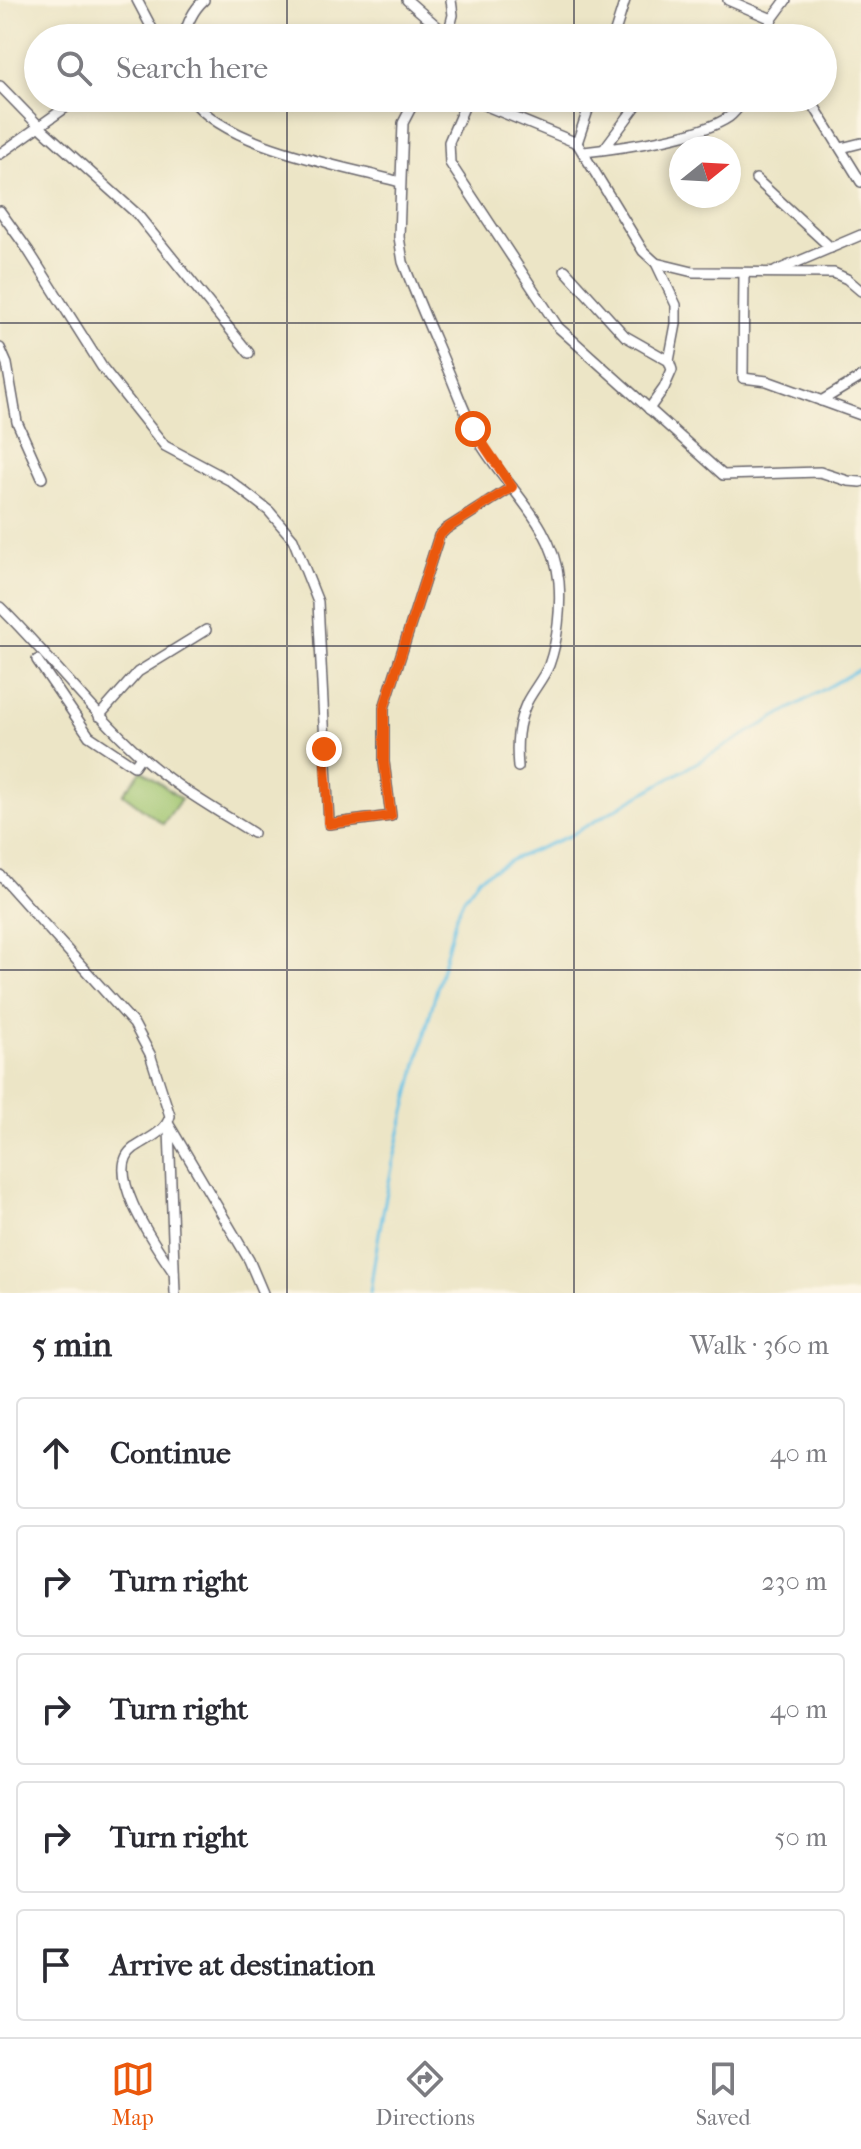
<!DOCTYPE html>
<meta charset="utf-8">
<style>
body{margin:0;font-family:"IM FELL French Canon",serif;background:#f7f7f7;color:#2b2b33}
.compass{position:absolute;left:669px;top:136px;width:72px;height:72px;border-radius:50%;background:#fff;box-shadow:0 4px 12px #0003;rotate:72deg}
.stop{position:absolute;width:24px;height:24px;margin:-18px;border:6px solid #ea580c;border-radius:50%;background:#fff}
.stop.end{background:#ea580c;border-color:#fff;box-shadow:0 2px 8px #0008}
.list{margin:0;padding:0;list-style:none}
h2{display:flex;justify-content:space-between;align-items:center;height:104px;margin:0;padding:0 32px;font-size:34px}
h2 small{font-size:26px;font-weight:400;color:#7c7c81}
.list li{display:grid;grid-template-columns:52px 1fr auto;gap:24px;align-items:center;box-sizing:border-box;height:112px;margin:0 16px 16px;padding:0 16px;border:2px solid #e1e1e2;border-radius:8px}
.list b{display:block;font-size:30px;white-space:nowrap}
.list em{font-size:26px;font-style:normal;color:#7c7c81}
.icon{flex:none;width:44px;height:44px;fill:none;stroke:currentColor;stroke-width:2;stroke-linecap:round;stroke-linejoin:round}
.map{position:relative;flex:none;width:861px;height:1293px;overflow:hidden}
.search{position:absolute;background:#fff;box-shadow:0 4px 12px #0003;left:24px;right:24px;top:24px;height:88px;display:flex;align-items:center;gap:20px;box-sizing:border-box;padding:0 28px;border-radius:44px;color:#7c7c81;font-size:30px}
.sheet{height:744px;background:#fff}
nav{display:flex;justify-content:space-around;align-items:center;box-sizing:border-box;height:112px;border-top:2px solid #e1e1e2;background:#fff;font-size:22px;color:#7c7c81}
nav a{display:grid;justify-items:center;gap:4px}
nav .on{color:#ea580c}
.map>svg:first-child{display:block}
.green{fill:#a0c570;stroke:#617456;stroke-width:2}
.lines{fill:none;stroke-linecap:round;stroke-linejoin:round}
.stream{stroke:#69c2e6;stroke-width:3}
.minor-casing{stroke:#69666c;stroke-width:12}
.minor{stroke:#fff;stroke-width:9}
.route{stroke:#ea580c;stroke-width:10}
.grid{fill:none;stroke:#22223b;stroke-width:2;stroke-opacity:0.55}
</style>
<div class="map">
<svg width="861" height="1293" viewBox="0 0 861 1293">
<rect width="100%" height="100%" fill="#fcf5e5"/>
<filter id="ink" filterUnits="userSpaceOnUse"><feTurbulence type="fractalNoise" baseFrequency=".0125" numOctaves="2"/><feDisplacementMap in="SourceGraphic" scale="16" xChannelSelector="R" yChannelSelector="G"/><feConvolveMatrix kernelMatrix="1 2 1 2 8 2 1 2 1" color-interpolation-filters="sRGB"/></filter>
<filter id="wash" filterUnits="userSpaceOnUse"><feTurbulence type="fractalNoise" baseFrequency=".006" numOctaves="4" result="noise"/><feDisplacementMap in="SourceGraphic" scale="32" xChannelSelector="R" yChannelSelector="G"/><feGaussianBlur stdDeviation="1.8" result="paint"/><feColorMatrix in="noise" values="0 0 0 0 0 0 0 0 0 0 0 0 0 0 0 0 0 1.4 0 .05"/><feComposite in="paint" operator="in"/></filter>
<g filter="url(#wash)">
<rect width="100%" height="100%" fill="#ece5c6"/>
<polygon class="green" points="142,770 181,799 163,824 123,794"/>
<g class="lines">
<path class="stream" d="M 370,1293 C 386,1166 424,1040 456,916 L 464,898 L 480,877 L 513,859 L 569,836 L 861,668"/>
</g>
</g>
<g filter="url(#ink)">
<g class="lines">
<g class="minor-casing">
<g id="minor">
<polyline points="137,0 157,38"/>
<polyline points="407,0 448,36"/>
<polyline points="728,0 772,19"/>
<path d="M 183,38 C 188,23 192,11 204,0"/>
<polyline points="447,38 453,15 451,0"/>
<polyline points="613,38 625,0"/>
<polyline points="764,38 772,19 786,0"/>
<polyline points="0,86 39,126 137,214 249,353"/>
<path d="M 191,98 C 225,147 343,166 400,182"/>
<path d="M 416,98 L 403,123 L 399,237 L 403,262 C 416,296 431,330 445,363 C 457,391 467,421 482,446 C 510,491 554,526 559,582 C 561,608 558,640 549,665 C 543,679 533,690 527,702 C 517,724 516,744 518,767"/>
<polyline points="467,98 577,143 643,251 656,263 693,272 834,273 847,279 861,291"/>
<polyline points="468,98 449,142 450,163 558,327 723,475 820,472 848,481 861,482"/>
<polyline points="809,98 861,182"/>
<polyline points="577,143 592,98"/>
<polyline points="841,148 861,143"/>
<polyline points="604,149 642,98"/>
<path d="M 584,152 C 620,148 700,137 729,117 C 736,112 740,105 745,98"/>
<polyline points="0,154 79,98"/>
<polyline points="756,179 831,248"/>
<polyline points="0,211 28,250 102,367 165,446 229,480 269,511 293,539 318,602 329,824 391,816 384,762 384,708 439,536 446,529 512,487"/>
<polyline points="565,270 625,336 669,361"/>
<polyline points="776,271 861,235"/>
<polyline points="744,273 743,378 767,381 861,415"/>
<polyline points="0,348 7,364 17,422 42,478"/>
<polyline points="821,401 861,377"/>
<polyline points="649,409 664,388 672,370 669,361 676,324 676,305 656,263"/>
<path d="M 0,607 C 49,655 90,710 141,756 C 174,786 215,809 253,833"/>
<polyline points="37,660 89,736 134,766 141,756"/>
<polyline points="99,716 138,672 206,630"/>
<path d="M 0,875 L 134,1024 L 150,1054 L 170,1116 C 166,1132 147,1139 134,1148 C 101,1171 158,1249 174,1273"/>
<polyline points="168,1123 249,1260 263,1293"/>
<polyline points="169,1129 175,1293"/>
</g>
</g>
<use href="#minor" class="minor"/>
</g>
</g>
<g class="lines" filter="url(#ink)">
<polyline class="route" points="324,749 329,824 391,816 384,762 384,708 439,536 446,529 512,487 473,429"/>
</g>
<path class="grid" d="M 287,0 L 287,38M 574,0 L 574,38M 287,98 L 287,1293M 574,98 L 574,1293M 0,323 L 861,323M 0,646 L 861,646M 0,970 L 861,970"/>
</svg>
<svg class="compass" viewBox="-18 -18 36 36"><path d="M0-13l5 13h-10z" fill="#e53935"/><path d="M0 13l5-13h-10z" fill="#7c7c81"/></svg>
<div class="stop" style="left:473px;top:429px"></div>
<div class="stop end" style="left:324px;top:749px"></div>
<div class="search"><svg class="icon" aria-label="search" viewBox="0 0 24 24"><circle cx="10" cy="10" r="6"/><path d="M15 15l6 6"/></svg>Search here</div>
</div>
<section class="sheet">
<h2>5 min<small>Walk · 360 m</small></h2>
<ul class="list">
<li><svg class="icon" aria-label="ahead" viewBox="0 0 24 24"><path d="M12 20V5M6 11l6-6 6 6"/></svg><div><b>Continue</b></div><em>40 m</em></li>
<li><svg class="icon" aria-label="right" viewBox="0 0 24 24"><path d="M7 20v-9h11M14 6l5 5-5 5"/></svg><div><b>Turn right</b></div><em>230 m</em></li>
<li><svg class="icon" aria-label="right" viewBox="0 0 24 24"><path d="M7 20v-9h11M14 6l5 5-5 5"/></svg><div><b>Turn right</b></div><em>40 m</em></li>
<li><svg class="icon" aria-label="right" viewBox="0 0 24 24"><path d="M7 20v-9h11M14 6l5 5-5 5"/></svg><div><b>Turn right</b></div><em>50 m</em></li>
<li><svg class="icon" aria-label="arrive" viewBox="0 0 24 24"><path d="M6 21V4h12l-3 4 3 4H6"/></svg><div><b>Arrive at destination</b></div></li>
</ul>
</section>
<nav>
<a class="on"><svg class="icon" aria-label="map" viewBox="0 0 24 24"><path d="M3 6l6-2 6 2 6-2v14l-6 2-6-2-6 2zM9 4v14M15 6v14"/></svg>Map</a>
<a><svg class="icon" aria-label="directions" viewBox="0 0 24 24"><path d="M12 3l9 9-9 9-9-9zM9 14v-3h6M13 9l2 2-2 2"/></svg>Directions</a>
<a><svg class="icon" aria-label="saved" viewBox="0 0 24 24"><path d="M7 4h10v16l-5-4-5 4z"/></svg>Saved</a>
</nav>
